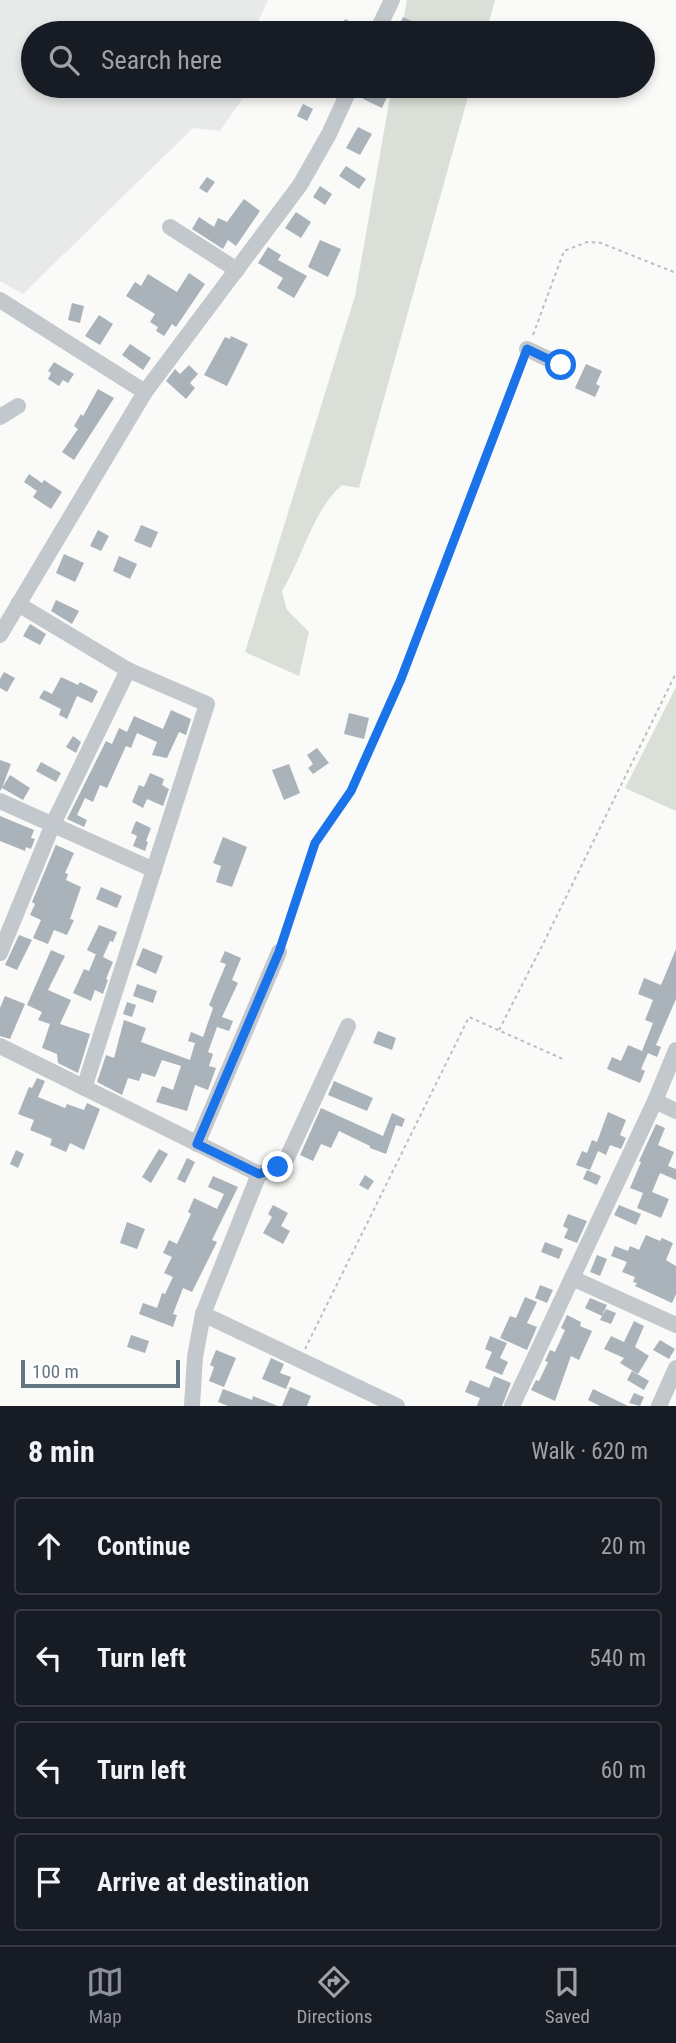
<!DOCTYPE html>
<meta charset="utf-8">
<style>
body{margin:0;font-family:"Roboto Condensed",sans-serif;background:#20242c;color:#f1f3f6}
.scale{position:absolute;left:21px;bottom:18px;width:159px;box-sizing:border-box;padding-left:7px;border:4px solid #657683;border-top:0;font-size:19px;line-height:24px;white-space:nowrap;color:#657683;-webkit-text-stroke:5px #fff;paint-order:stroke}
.stop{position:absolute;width:21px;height:21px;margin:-16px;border:5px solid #1a73e8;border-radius:50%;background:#fff}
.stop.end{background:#1a73e8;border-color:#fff;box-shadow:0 2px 7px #0008}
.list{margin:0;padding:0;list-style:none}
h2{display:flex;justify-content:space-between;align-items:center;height:91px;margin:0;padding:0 28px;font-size:30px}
h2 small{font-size:23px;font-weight:400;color:#9ea1a6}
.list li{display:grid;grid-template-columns:46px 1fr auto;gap:21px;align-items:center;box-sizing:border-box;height:98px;margin:0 14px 14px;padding:0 14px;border:2px solid #363941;border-radius:7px}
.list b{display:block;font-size:26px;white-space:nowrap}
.list em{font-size:23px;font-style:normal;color:#9ea1a6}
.icon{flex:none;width:38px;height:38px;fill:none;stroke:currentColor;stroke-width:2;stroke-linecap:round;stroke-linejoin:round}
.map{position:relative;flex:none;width:676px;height:1406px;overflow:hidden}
.search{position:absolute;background:#171b24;box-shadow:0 4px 10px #0003;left:21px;right:21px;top:21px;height:77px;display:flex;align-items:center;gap:18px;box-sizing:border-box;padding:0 24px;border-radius:38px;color:#9ea1a6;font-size:26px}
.sheet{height:539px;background:#171b24}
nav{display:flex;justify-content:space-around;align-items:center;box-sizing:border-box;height:98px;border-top:2px solid #363941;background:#171b24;font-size:19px;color:#9ea1a6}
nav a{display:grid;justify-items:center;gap:4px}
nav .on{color:#8c9099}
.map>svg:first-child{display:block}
.built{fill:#e8e9e9}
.green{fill:#dadfd7}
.building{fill:#aab3b9}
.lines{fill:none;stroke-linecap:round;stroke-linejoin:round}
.path{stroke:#bbbfc2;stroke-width:2;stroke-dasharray:3.5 3.5;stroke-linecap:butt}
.minor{stroke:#c3c8cc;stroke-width:16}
.route{stroke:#1a73e8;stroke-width:9}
</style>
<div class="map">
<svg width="676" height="1406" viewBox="0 0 676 1406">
<rect width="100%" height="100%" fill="#fafaf8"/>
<polygon class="built" points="0,0 268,0 253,33 33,33 33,86 251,86 220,131 193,128 23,294 0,281"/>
<g class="green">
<polygon points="407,0 495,0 486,33 401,33"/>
<path d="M 392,86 L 471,86 L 359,488 L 342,485 C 313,510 303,557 282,591 L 287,610 L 309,632 L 299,676 L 245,652 L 355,296 Z"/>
<polygon points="676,687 676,811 625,788"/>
</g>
<g class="building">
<polygon points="403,17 425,27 422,33 403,33 397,30"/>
<polygon points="345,19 366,30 366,33 338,33"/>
<polygon points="369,86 392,86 382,108 363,99"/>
<polygon points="393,86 423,86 419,97"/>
<polygon points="303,104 313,109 307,121 297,116"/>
<polygon points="358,127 372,134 360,155 346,148"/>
<polygon points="346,166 366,179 359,189 339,176"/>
<polygon points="207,177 215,182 207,193 199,188"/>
<polygon points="320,186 332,194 325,205 313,197"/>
<polygon points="244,199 260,211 236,246 228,240 223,249 192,229 199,217 214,227 218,218 227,222"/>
<polygon points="296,212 311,222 301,238 285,228"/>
<polygon points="320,240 341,249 328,277 308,267"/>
<polygon points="268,247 281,255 278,260 307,276 294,298 277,288 283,278 258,263"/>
<polygon points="189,273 205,284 176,327 172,324 164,336 156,331 158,327 150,322 155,314 126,296 135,282 141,286 148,274 177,292"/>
<polygon points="72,303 84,306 80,323 68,320"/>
<polygon points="99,315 113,324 100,345 85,336"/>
<polygon points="231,336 248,344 227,386 204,375 225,337 230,339"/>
<polygon points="130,344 151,358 143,370 122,355"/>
<polygon points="54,362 74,374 68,383 63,380 59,386 48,379 51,373 48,371"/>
<polygon points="586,364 602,371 596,384 600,386 595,397 575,388"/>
<polygon points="189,365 198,374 190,383 195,388 186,399 166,381 175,369 180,374"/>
<polygon points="98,389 114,398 74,460 62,452 78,429 74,426 81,414 83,416"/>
<polygon points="29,474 42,483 44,480 62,492 51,509 33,497 37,491 24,482"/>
<polygon points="141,525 158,532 151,548 134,541"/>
<polygon points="98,530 109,536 101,551 90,546"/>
<polygon points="64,554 84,563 75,582 56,573"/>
<polygon points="119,556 137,564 130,579 113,571"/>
<polygon points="56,600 79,611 72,624 51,611"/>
<polygon points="30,624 46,634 40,645 23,636"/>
<polygon points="4,672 15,678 7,692 0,688 0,679"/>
<polygon points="61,677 78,685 80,682 98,691 92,703 77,696 67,719 59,715 61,709 39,698 44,690 52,694"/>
<polygon points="171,710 191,719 186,735 179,732 167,758 152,755 157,742 137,733 131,748 126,746 107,788 100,785 93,802 85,798 77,815 87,820 84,827 67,819 106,741 112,744 119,728 127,732 134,716 163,729"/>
<polygon points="349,713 369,718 364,739 344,734"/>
<polygon points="73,736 81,742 76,753 66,747"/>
<polygon points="317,748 329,763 313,774 308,768 313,764 307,755"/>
<polygon points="0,760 11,764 2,788 10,775 30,788 23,800 2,788 0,791"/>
<polygon points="41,762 61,773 56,782 36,771"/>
<polygon points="289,764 300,793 284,800 272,770"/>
<polygon points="150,773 164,779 162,785 169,789 163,806 147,799 143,808 132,802 139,785 144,787"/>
<polygon points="0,816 34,830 31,838 35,839 31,849 26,847 25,851 0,841"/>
<polygon points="136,821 151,828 146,841 148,842 145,851 133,846 137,836 131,833"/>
<polygon points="223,837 247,847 232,887 216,882 221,866 213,863"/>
<polygon points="57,842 56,845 74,853 65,873 68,874 66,880 81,887 70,919 74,920 67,935 54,930 48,944 33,938 41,920 30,915 35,904 32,902"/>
<polygon points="101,887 122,896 117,908 96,899"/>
<polygon points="99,925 117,932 113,942 110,941 103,957 113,962 106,979 108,980 104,991 103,994 95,990 91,1001 73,993 84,969 89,971 96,954 101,957 87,950"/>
<polygon points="19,935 32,940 17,970 5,965"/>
<polygon points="143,948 163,956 156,974 136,965"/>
<polygon points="676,949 676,999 656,1045 661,1047 657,1057 648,1053 641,1069 645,1071 640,1083 607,1069 612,1057 621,1061 628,1045 642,1051 653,1023 645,1020 653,1000 638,994 644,978 661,985"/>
<polygon points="51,950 65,956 48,990 71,1000 60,1024 90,1034 78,1073 58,1063 57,1054 42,1048 50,1024 38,1020 42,1012 27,1005"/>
<polygon points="225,951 241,958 232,980 238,983 222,1017 233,1021 229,1031 217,1027 208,1052 213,1054 209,1066 216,1068 208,1090 195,1085 187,1111 156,1102 162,1086 173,1090 181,1066 162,1060 155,1077 142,1073 139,1081 128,1078 122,1095 97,1082 106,1055 114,1058 124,1020 146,1028 141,1042 190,1060 195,1043 188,1041 191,1032 203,1037 213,1008 209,1005 226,964 220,962"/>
<polygon points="137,984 157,991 153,1003 133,996"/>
<polygon points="5,996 25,1004 10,1039 0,1036 0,1008"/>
<polygon points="127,1002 136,1005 132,1017 123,1014"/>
<polygon points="378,1031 396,1038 392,1050 373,1043"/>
<polygon points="37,1078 45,1081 38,1097 65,1108 67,1104 84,1110 87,1103 100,1109 84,1150 70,1143 66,1152 50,1145 52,1139 30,1130 34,1120 18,1114 29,1087 32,1088"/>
<polygon points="334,1081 373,1098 367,1111 328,1095"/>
<polygon points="321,1108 383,1136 392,1113 405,1119 402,1127 396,1125 386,1154 370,1148 370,1146 339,1131 331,1148 321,1144 313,1161 300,1155"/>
<polygon points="608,1112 626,1120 620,1135 626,1138 621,1149 610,1145 606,1155 598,1151 590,1170 576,1165 582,1151 587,1153 592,1140 597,1142"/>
<polygon points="656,1124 665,1128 658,1145 674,1152 668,1166 676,1169 676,1180 660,1173 652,1192 669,1199 661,1218 637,1208 643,1193 630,1188 641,1162 639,1161"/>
<polygon points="159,1149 168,1154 151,1183 142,1177"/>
<polygon points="16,1150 24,1154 18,1168 10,1164"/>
<polygon points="187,1158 195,1162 185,1183 177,1179"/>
<polygon points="587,1170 601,1176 597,1185 583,1179"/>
<polygon points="365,1175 374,1181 368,1190 359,1185"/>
<polygon points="213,1176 238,1187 212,1240 217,1242 192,1292 183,1288 173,1314 177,1315 173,1327 139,1314 143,1303 157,1308 162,1293 165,1294 173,1277 164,1273 172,1257 163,1253 169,1240 177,1244 191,1214 188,1212 194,1198 217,1209 224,1194 208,1187"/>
<polygon points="273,1205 288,1213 281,1226 290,1231 283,1244 263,1233 272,1217 268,1214"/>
<polygon points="619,1205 641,1214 636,1225 614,1215"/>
<polygon points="568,1214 587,1221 577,1243 564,1238 568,1229 563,1226"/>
<polygon points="127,1222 145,1229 137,1249 120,1243"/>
<polygon points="646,1235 660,1241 662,1238 673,1243 666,1260 676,1266 676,1294 672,1303 635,1286 637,1283 633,1282 635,1277 622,1272 627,1262 611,1256 615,1246 628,1251 630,1246 639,1250"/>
<polygon points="545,1242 563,1249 559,1259 541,1252"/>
<polygon points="597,1255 607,1259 600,1276 590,1272"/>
<polygon points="540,1285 553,1290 547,1303 535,1298"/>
<polygon points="525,1297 537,1302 527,1323 537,1327 527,1350 500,1338 510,1316 516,1318"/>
<polygon points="590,1298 607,1305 602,1316 585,1308"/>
<polygon points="606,1309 616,1313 611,1324 600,1320"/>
<polygon points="567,1315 581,1322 580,1326 592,1331 579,1360 571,1356 555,1401 531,1390 536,1380 539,1381 548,1362 545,1361 550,1350 555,1352 565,1330 561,1328"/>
<polygon points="634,1321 644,1326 635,1347 649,1356 638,1374 620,1363 624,1358 604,1349 611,1336 624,1342"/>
<polygon points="131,1335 149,1341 145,1353 127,1347"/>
<polygon points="490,1336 507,1343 500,1358 508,1362 502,1375 485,1368 492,1352 485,1349"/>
<polygon points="660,1340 675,1349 669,1359 653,1350"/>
<polygon points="216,1350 236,1358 224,1387 209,1381 214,1367 210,1365"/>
<polygon points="271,1358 284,1364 280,1373 291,1377 286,1389 262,1379"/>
<polygon points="632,1371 649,1381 644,1390 627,1380"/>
<polygon points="494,1376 511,1383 502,1406 477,1406 480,1398 465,1392 470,1380 489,1388"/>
<polygon points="290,1387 311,1396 307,1406 282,1406"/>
<polygon points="223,1389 252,1400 253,1396 278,1406 228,1406 218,1402"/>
<polygon points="593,1389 628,1406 600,1406 588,1400"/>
<polygon points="634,1393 644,1397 640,1406 629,1403"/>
</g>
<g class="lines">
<g class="path">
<polyline points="533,335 564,251 587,242 601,243 676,273"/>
<polyline points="284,938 315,843 351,791 401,679 522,363"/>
<polyline points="499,1030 543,944 676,673"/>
<polyline points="305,1349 469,1017 565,1060"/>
</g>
<g class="minor">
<polyline points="376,33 392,0"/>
<polyline points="170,227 237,270"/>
<polyline points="0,300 145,392"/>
<polyline points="527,349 561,365"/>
<polyline points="0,417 18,406"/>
<polyline points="18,604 128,670 207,704 84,1088"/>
<polyline points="0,635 145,392 300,185 329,134 351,86"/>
<polyline points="0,801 154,870"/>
<polyline points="0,953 53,824 128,670"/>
<polyline points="0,1046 259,1174 203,1314 195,1357 192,1406"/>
<polyline points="655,1101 676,1111"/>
<polyline points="197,1144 279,952"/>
<polyline points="259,1174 278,1167 286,1160 348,1026"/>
<polyline points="572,1278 676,1325"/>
<polyline points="203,1314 397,1406"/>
<polyline points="512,1406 655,1101 676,1050"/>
<polyline points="659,1406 676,1368"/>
</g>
</g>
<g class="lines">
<polyline class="route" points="278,1167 259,1174 197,1144 279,952 315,843 351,791 401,679 527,349 561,365"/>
</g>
</svg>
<div class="scale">100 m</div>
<div class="stop" style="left:561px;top:365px"></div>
<div class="stop end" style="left:278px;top:1167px"></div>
<div class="search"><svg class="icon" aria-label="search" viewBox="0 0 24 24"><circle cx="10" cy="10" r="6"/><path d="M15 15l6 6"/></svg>Search here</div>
</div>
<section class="sheet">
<h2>8 min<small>Walk · 620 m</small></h2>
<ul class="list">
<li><svg class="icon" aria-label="ahead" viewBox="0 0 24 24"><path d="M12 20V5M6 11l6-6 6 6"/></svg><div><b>Continue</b></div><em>20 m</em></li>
<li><svg class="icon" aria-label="left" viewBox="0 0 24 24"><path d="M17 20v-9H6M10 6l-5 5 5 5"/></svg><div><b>Turn left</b></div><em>540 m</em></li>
<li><svg class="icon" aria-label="left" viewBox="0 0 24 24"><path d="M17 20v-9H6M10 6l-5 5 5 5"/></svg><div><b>Turn left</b></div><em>60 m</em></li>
<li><svg class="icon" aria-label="arrive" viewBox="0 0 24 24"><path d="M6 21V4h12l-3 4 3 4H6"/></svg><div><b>Arrive at destination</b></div></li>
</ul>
</section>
<nav>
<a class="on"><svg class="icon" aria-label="map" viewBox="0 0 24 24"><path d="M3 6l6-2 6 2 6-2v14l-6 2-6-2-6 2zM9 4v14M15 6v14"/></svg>Map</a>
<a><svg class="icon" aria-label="directions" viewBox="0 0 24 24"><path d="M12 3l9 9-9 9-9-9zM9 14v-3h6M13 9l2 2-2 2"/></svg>Directions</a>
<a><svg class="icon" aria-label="saved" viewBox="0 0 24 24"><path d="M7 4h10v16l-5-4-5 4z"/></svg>Saved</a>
</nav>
